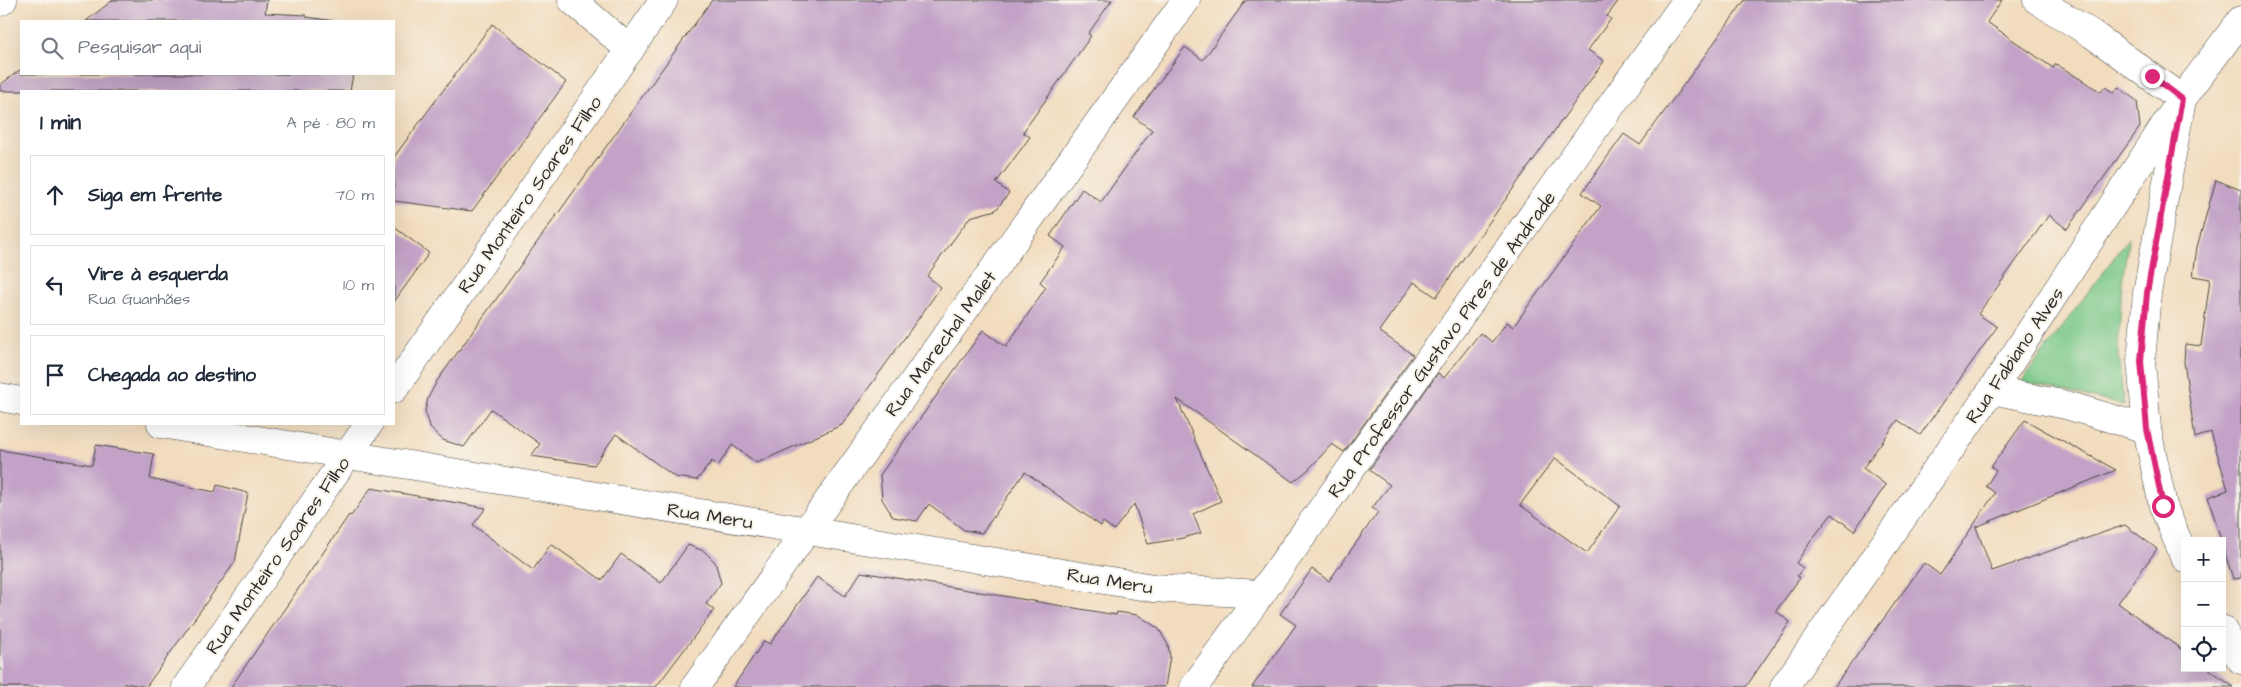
<!DOCTYPE html>
<html lang="pt">
<meta charset="utf-8">
<style>
body{margin:0;font-family:"Architects Daughter",sans-serif;background:#f6f6f7;color:#1f2937}
.controls{position:absolute;right:15px;bottom:15px;display:grid;overflow:hidden;border-radius:0px;box-shadow:0 5px 20px #0002}
.controls button{width:45px;height:45px;display:grid;place-items:center;padding:0;border:0;border-bottom:1px solid #e0e1e3;background:#fff;color:#1f2937;font:25px sans-serif}
.stop{position:absolute;width:15px;height:15px;margin:-11px;border:4px solid #db2777;border-radius:50%;background:#fff}
.stop.end{background:#db2777;border-color:#fff;box-shadow:0 1px 5px #0008}
.list{margin:0;padding:0;list-style:none}
h2{display:flex;justify-content:space-between;align-items:center;height:65px;margin:0;padding:0 20px;font-size:21px}
h2 small{font-size:16px;font-weight:400;color:#747a83}
.list li{display:grid;grid-template-columns:32px 1fr auto;gap:15px;align-items:center;box-sizing:border-box;height:80px;margin:0 10px 10px;padding:0 10px;border:1px solid #e0e1e3;border-radius:0px}
.list b{display:block;font-size:19px;white-space:nowrap}
.list p{margin:0;font-size:16px;white-space:nowrap;color:#747a83}
.list em{font-size:16px;font-style:normal;color:#747a83}
.icon{flex:none;width:28px;height:28px;fill:none;stroke:currentColor;stroke-width:2;stroke-linecap:round;stroke-linejoin:round}
.map{position:relative;flex:none;width:2241px;height:687px;overflow:hidden}
.search{position:absolute;background:#fff;box-shadow:0 5px 20px #0002;left:20px;top:20px;width:375px;height:55px;display:flex;align-items:center;gap:12px;box-sizing:border-box;padding:0 18px;border-radius:0px;color:#747a83;font-size:19px}
.panel{position:absolute;background:#fff;box-shadow:0 5px 20px #0002;left:20px;top:90px;width:375px;height:335px;border-radius:0px}
.map>svg:first-child{display:block}
.green{fill:#79c787;stroke:#527959}
.building{fill:#c2a2c7;fill-rule:evenodd}
.lines{fill:none;stroke-linecap:round;stroke-linejoin:round}
.minor-casing{stroke:#494641;stroke-width:29}
.minor{stroke:#fff;stroke-width:28}
.route{stroke:#db2777;stroke-width:6}
.labels{text-anchor:middle;stroke-width:4;stroke-linejoin:round;paint-order:stroke}
.street-label{font-size:19px;fill:#2b2b2b;stroke:#f7f3e8}
</style>
<div class="map">
<svg width="2241" height="687" viewBox="0 0 2241 687">
<rect width="100%" height="100%" fill="#f7f3e8"/>
<filter id="ink" filterUnits="userSpaceOnUse"><feTurbulence type="fractalNoise" baseFrequency=".02" numOctaves="2"/><feDisplacementMap in="SourceGraphic" scale="10" xChannelSelector="R" yChannelSelector="G"/><feConvolveMatrix kernelMatrix="1 2 1 2 8 2 1 2 1" color-interpolation-filters="sRGB"/></filter>
<filter id="wash" filterUnits="userSpaceOnUse"><feTurbulence type="fractalNoise" baseFrequency=".0096" numOctaves="4" result="noise"/><feDisplacementMap in="SourceGraphic" scale="20" xChannelSelector="R" yChannelSelector="G"/><feGaussianBlur stdDeviation="1.12" result="paint"/><feColorMatrix in="noise" values="0 0 0 0 0 0 0 0 0 0 0 0 0 0 0 0 0 1.4 0 .05"/><feComposite in="paint" operator="in"/></filter>
<g filter="url(#wash)">
<rect width="100%" height="100%" fill="#f2dcbe"/>
<polygon class="green" points="2129,237 2122,283 2118,353 2124,405 2021,382"/>
<g id="blocks">
<g class="building">
<polygon points="113,0 267,0 265,13 306,15 306,17 334,21 86,21"/>
<polygon points="712,0 1112,0 1088,34 1091,36 1023,132 1030,137 996,183 1009,193 996,210 970,217 927,276 941,287 842,425 757,463 732,445 718,466 712,461 697,480 675,477 616,434 594,465 531,456 540,444 491,409 464,447 443,440 431,429 425,411 428,398 437,381"/>
<polygon points="1246,0 1619,0 1607,16 1611,19 1588,50 1604,61 1436,297 1414,282 1379,331 1413,355 1344,452 1332,444 1308,470 1293,482 1177,399 1221,501 1193,514 1201,533 1183,538 1148,544 1134,504 1114,530 1103,522 1101,526 1025,472 982,533 964,530 929,504 917,521 893,517 882,499 880,475 983,330 1006,347 1046,287 1040,282 1065,247 1050,236 1082,189 1101,202 1152,130 1134,117 1151,93 1185,47 1203,60"/>
<path d="M 1745,0 L 2002,0 L 1987,22 L 2053,68 L 2056,64 L 2101,92 L 2105,87 L 2114,93 L 2118,87 L 2137,101 L 2140,127 L 2067,229 L 2049,215 L 1978,314 L 1997,327 L 1920,435 L 1898,420 L 1863,468 L 1886,485 L 1854,531 L 1832,514 L 1813,538 L 1796,563 L 1803,568 L 1797,576 L 1800,578 L 1776,611 L 1790,622 L 1746,687 L 1252,687 L 1296,625 L 1280,614 L 1312,569 L 1329,581 L 1378,512 L 1372,508 L 1390,485 L 1369,470 L 1438,373 L 1444,378 L 1480,333 L 1492,342 L 1507,322 L 1513,327 L 1601,206 L 1582,193 L 1608,156 L 1624,134 L 1640,145 ZM 1555,458 L 1620,506 L 1587,553 L 1520,505 Z"/>
<polygon points="492,24 566,82 472,211 394,201 394,157"/>
<polygon points="21,69 21,74 353,74 350,91 0,91 0,85"/>
<polygon points="2216,180 2241,190 2241,578 2233,579 2208,497 2228,490 2211,432 2195,438 2184,362 2185,344 2201,346 2210,279 2193,276 2197,247"/>
<polygon points="394,227 429,253 394,302"/>
<polygon points="2025,420 2116,470 1976,527 1992,571 2125,525 2157,549 2118,603 2185,652 2185,668 2208,668 2233,687 1834,687 1924,563 1940,575 1995,493 1986,486 1996,471 1991,467"/>
<polygon points="96,445 154,454 150,479 215,492 217,485 248,493 235,562 146,687 125,683 123,687 0,687 0,450 92,465"/>
<polygon points="371,488 486,508 473,525 533,570 551,544 602,580 621,554 661,583 688,545 704,551 715,562 721,583 706,604 714,610 656,687 231,687 349,515 351,516"/>
<polygon points="861,572 1116,615 1117,612 1138,615 1159,629 1168,645 1170,656 1165,687 733,687 764,641 770,644 817,577 845,596"/>
</g>
</g>
</g>
<g filter="url(#ink)">
<use href="#blocks" fill-opacity="0" stroke="#494641" stroke-width="1"/>
<g class="lines">
<g class="minor-casing">
<g id="minor">
<polyline points="572,0 630,50"/>
<polyline points="2037,0 2092,34 2182,99 2147,293 2141,361 2147,429 2163,506 2185,558"/>
<polyline points="0,2 3,0"/>
<polyline points="394,389 664,0"/>
<polyline points="1992,390 2066,405 2147,429"/>
<polyline points="0,397 21,401"/>
<polyline points="161,424 1153,588 1261,594"/>
<polyline points="2222,629 2241,660"/>
<polyline points="186,687 369,424"/>
<polyline points="695,687 1186,0"/>
<polyline points="1194,687 1687,0"/>
<polyline points="1784,687 1992,390 2182,99 2241,20"/>
</g>
</g>
<use href="#minor" class="minor"/>
</g>
</g>
<g class="lines" filter="url(#ink)">
<polyline class="route" points="2152,76 2182,99 2147,293 2141,361 2147,429 2163,506"/>
</g>
<g class="labels">
<g class="street-label">
<text transform="translate(529 194) rotate(-55)" y="7">Rua Monteiro Soares Filho</text>
<text transform="translate(940 343) rotate(-54)" y="7">Rua Marechal Malet</text>
<text transform="translate(1441 344) rotate(-54)" y="7">Rua Professor Gustavo Pires de Andrade</text>
<text transform="translate(2014 355) rotate(-56)" y="7">Rua Fabiano Alves</text>
<text transform="translate(710 515) rotate(9)" y="7">Rua Meru</text>
<text transform="translate(277 555) rotate(-55)" y="7">Rua Monteiro Soares Filho</text>
<text transform="translate(1110 580) rotate(9)" y="7">Rua Meru</text>
</g>
</g>
</svg>
<div class="controls">
<button>+</button>
<button>−</button>
<button><svg class="icon" aria-label="locate" viewBox="0 0 24 24"><circle cx="12" cy="12" r="6"/><path d="M12 2v4M12 18v4M2 12h4M18 12h4"/></svg></button>
</div>
<div class="stop" style="left:2163px;top:506px"></div>
<div class="stop end" style="left:2152px;top:76px"></div>
<div class="search"><svg class="icon" aria-label="search" viewBox="0 0 24 24"><circle cx="10" cy="10" r="6"/><path d="M15 15l6 6"/></svg>Pesquisar aqui</div>
<section class="panel">
<h2>1 min<small>A pé · 80 m</small></h2>
<ul class="list">
<li><svg class="icon" aria-label="ahead" viewBox="0 0 24 24"><path d="M12 20V5M6 11l6-6 6 6"/></svg><div><b>Siga em frente</b></div><em>70 m</em></li>
<li><svg class="icon" aria-label="left" viewBox="0 0 24 24"><path d="M17 20v-9H6M10 6l-5 5 5 5"/></svg><div><b>Vire à esquerda</b><p>Rua Guanhães</p></div><em>10 m</em></li>
<li><svg class="icon" aria-label="arrive" viewBox="0 0 24 24"><path d="M6 21V4h12l-3 4 3 4H6"/></svg><div><b>Chegada ao destino</b></div></li>
</ul>
</section>
</div>
